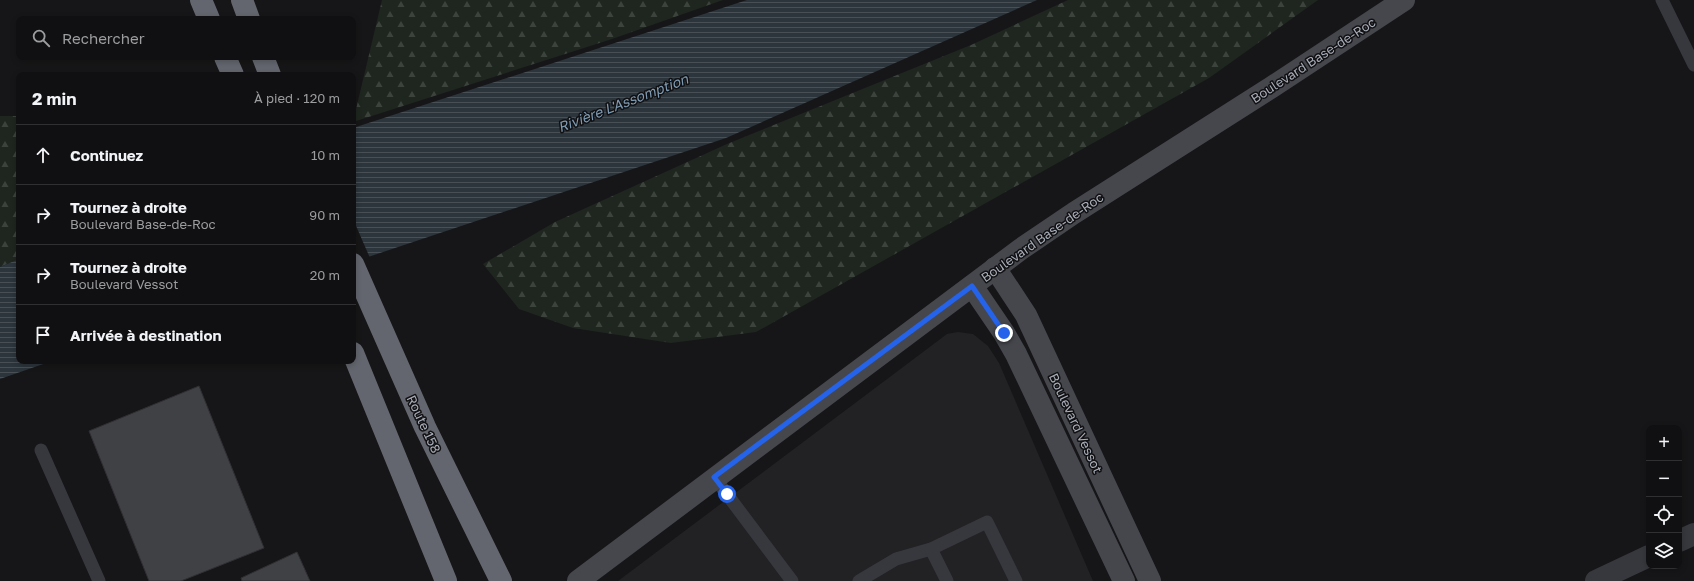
<!DOCTYPE html>
<html lang="fr">
<meta charset="utf-8">
<style>
body{margin:0;font-family:"Golos Text",sans-serif;background:#1e1e20;color:#f1f3f6}
.controls{position:absolute;right:12px;bottom:12px;display:grid;overflow:hidden;border-radius:8px;box-shadow:0 2px 6px #0003}
.controls button{width:36px;height:36px;display:grid;place-items:center;padding:0;border:0;border-bottom:1px solid #303032;background:#101012;color:#f1f3f6;font:20px sans-serif}
.stop{position:absolute;width:12px;height:12px;margin:-9px;border:3px solid #2563eb;border-radius:50%;background:#fff}
.stop.end{background:#2563eb;border-color:#fff;box-shadow:0 1px 4px #0008}
.list{margin:0;padding:0;list-style:none}
h2{display:flex;justify-content:space-between;align-items:center;height:52px;margin:0;padding:0 16px;font-size:17px}
h2 small{font-size:13px;font-weight:400;color:#9c9d9f}
.list li{display:grid;grid-template-columns:26px 1fr auto;gap:12px;align-items:center;box-sizing:border-box;height:60px;padding:0 16px;border-top:1px solid #303032}
.list b{display:block;font-size:15px;white-space:nowrap}
.list p{margin:0;font-size:13px;white-space:nowrap;color:#9c9d9f}
.list em{font-size:13px;font-style:normal;color:#9c9d9f}
.icon{flex:none;width:22px;height:22px;fill:none;stroke:currentColor;stroke-width:2;stroke-linecap:round;stroke-linejoin:round}
.map{position:relative;flex:none;width:1694px;height:581px;overflow:hidden}
.search{position:absolute;background:#101012;box-shadow:0 2px 6px #0003;left:16px;top:16px;width:340px;height:44px;display:flex;align-items:center;gap:10px;box-sizing:border-box;padding:0 14px;border-radius:8px;color:#9c9d9f;font-size:15px}
.panel{position:absolute;background:#101012;box-shadow:0 2px 6px #0003;left:16px;top:72px;width:340px;height:292px;border-radius:8px}
.map>svg:first-child{display:block}
.built{fill:#222225}
.forest{fill:url(#forest-firs)}
.water{fill:url(#water-rules)}
.pier{fill:#161618}
.building{fill:#404145;stroke:#303034}
.lines{fill:none;stroke-linecap:round;stroke-linejoin:round}
.lane{stroke:#37383d;stroke-width:13}
.street{stroke:#37383d;stroke-width:22}
.secondary{stroke:#45474d;stroke-width:22}
.highway{stroke:#63666e;stroke-width:22}
.route{stroke:#2563eb;stroke-width:5}
.labels{text-anchor:middle;stroke-width:3;stroke-linejoin:round;paint-order:stroke}
.street-label{font-size:13px;fill:#a8adb8;stroke:#111113}
.water-label{font-size:14px;font-style:italic;fill:#7f9bb3;stroke:#111113}
</style>
<div class="map">
<svg width="1694" height="581" viewBox="0 0 1694 581">
<defs>
<pattern id="forest-firs" width="22" height="20" patternUnits="userSpaceOnUse"><rect width="22" height="20" fill="#1e261f"/><path d="M5 1l3.5 6h-7zM16 11l3.5 6h-7z" fill="#3c433d"/></pattern>
<pattern id="water-rules" width="6" height="5" patternUnits="userSpaceOnUse"><rect width="6" height="5" fill="#2c353c"/><path d="M0 2.5h6" fill="none" stroke="#485056"/></pattern>
</defs>
<rect width="100%" height="100%" fill="#161618"/>
<polygon class="built" points="958,332 973,334 988,346 999,363 1093,581 618,581 947,334"/>
<g class="forest">
<polygon points="382,0 723,0 612,39 353,122"/>
<polygon points="1068,0 1318,0 1209,78 756,332 671,343 573,328 519,309 483,264 555,222 727,144 971,45"/>
<polygon points="0,116 19,116 19,259 0,267"/>
</g>
<g class="water">
<polygon points="747,0 1037,0 726,138 353,262 353,128"/>
<polygon points="19,259 19,361 52,361 0,379 0,267"/>
</g>
<polygon class="pier" points="353,219 370,258 353,264"/>
<g class="building">
<polygon points="199,386 264,548 181,581 149,581 89,431"/>
<polygon points="297,552 310,581 242,581 241,578"/>
</g>
<g class="lines">
<g class="lane">
<polyline points="1662,0 1694,65"/>
<polyline points="41,450 99,581"/>
<polyline points="714,477 792,581"/>
<polyline points="859,581 896,559 931,549"/>
<polyline points="947,581 931,549 987,522 1016,581"/>
</g>
<g class="street">
<polyline points="1679,541 1694,534"/>
<polyline points="1596,581 1649,556"/>
</g>
<g class="secondary">
<polyline points="995,268 1026,315 1150,581"/>
<polyline points="972,286 1004,333 1016,354 1124,581"/>
<polyline points="578,581 1021,249 1074,213 1272,87 1404,0"/>
</g>
<g class="highway">
<polyline points="201,0 209,19"/>
<polyline points="242,0 249,19"/>
<polyline points="225,57 233,75"/>
<polyline points="263,57 270,75"/>
<polyline points="353,264 425,427 501,581"/>
<polyline points="353,353 446,581"/>
</g>
</g>
<g class="lines">
<polyline class="route" points="727,494 714,477 972,286 1004,333"/>
</g>
<g class="labels">
<g class="street-label">
<text transform="translate(1313 60) rotate(-33)" y="5">Boulevard Base-de-Roc</text>
<text transform="translate(1042 237) rotate(-35)" y="5">Boulevard Base-de-Roc</text>
<text transform="translate(1076 423) rotate(65)" y="5">Boulevard Vessot</text>
<text transform="translate(424 424) rotate(65)" y="5">Route 158</text>
</g>
<g class="water-label">
<text transform="translate(623 103) rotate(-21)" y="5">Rivière L'Assomption</text>
</g>
</g>
</svg>
<div class="controls">
<button>+</button>
<button>−</button>
<button><svg class="icon" aria-label="locate" viewBox="0 0 24 24"><circle cx="12" cy="12" r="6"/><path d="M12 2v4M12 18v4M2 12h4M18 12h4"/></svg></button>
<button><svg class="icon" aria-label="layers" viewBox="0 0 24 24"><path d="M12 4l9 5-9 5-9-5zM3 14l9 5 9-5"/></svg></button>
</div>
<div class="stop" style="left:727px;top:494px"></div>
<div class="stop end" style="left:1004px;top:333px"></div>
<div class="search"><svg class="icon" aria-label="search" viewBox="0 0 24 24"><circle cx="10" cy="10" r="6"/><path d="M15 15l6 6"/></svg>Rechercher</div>
<section class="panel">
<h2>2 min<small>À pied · 120 m</small></h2>
<ul class="list">
<li><svg class="icon" aria-label="ahead" viewBox="0 0 24 24"><path d="M12 20V5M6 11l6-6 6 6"/></svg><div><b>Continuez</b></div><em>10 m</em></li>
<li><svg class="icon" aria-label="right" viewBox="0 0 24 24"><path d="M7 20v-9h11M14 6l5 5-5 5"/></svg><div><b>Tournez à droite</b><p>Boulevard Base-de-Roc</p></div><em>90 m</em></li>
<li><svg class="icon" aria-label="right" viewBox="0 0 24 24"><path d="M7 20v-9h11M14 6l5 5-5 5"/></svg><div><b>Tournez à droite</b><p>Boulevard Vessot</p></div><em>20 m</em></li>
<li><svg class="icon" aria-label="arrive" viewBox="0 0 24 24"><path d="M6 21V4h12l-3 4 3 4H6"/></svg><div><b>Arrivée à destination</b></div></li>
</ul>
</section>
</div>
